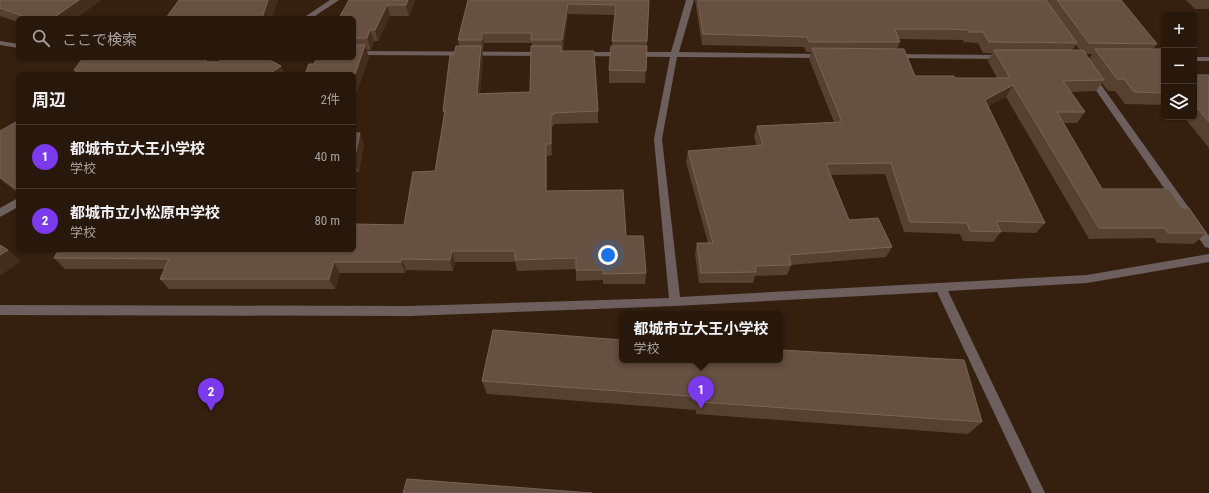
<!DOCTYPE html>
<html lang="ja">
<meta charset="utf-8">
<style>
body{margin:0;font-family:"Roboto Condensed","Noto Sans JP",sans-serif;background:#302115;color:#f1f3f6}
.controls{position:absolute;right:12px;top:12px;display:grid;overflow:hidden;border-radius:6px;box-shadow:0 1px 3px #0004}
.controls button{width:36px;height:36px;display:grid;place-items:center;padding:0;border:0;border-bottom:1px solid #44372d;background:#28180c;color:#f1f3f6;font:20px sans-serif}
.you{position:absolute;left:608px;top:255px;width:14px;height:14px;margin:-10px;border:3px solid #fff;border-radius:50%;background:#1a73e8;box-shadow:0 0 0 6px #1a73e833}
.badge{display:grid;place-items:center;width:26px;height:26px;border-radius:50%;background:#7c3aed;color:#fff;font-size:13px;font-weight:700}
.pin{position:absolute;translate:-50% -33px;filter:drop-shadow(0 1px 2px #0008)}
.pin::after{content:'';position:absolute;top:21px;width:14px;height:12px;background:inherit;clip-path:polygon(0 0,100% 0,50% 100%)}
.popup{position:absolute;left:619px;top:311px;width:164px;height:52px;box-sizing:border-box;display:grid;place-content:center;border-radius:6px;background:#28180c;filter:drop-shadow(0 1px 3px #0005);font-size:13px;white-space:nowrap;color:#a5a09d}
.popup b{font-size:15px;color:#f1f3f6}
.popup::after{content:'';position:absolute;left:50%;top:100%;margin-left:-8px;border:8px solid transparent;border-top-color:#28180c}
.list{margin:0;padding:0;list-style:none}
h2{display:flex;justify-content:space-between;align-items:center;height:52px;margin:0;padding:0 16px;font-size:17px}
h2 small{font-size:13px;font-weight:400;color:#a5a09d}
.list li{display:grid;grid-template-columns:26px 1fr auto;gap:12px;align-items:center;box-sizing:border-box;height:64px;padding:0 16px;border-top:1px solid #44372d}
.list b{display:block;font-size:15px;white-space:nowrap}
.list p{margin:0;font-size:13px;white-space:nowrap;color:#a5a09d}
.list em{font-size:13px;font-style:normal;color:#a5a09d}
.icon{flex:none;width:22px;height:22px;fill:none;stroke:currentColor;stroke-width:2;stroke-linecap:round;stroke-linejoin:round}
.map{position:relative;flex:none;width:1209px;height:493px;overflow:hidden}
.search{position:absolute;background:#28180c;box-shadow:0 1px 3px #0004;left:16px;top:16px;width:340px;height:44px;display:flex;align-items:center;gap:10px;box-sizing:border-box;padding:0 14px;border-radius:6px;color:#a5a09d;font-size:15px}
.panel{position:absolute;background:#28180c;box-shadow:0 1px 3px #0004;left:16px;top:72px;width:340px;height:180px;border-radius:6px}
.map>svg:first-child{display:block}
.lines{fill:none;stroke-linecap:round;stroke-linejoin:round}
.minor{fill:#6d5f5d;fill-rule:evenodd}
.wall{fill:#564030;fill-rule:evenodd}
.shaded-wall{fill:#432d1d}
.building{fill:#655041;stroke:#796456}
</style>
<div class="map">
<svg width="1209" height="493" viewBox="0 0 1209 493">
<rect width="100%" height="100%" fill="#352010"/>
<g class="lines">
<g class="minor">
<polygon points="330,0 339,0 312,18 303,18"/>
<polygon points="686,0 694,0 679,52 824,54 828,56 824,58 677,57 662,139 680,297 1087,275 1209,254 1209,262 1087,283 948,291 1045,493 1032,493 937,292 675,306 409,316 0,315 0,305 409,306 669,298 654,139 670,57 582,56 578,54 582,52 671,52"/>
<polygon points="0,41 18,44 18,48 0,45"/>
<polygon points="354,51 544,52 548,54 544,56 354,55"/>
<polygon points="891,54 1002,55 1006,57 1002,59 894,58 890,56"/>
<rect x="1194" y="57" width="15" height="4"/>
<polygon points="1091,74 1094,75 1209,236 1209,248 1205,247 1088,79 1088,75"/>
<polygon points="18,198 18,207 0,217 0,208"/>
</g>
</g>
<g class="wall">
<polygon points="0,0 101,0 76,18 18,18 18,22 0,16"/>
<polygon points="349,0 415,0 409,16 390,16 378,41 374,41 371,50 366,50 369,57 355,97 354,97 354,74 314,64 354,58 354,18"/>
<path d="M 468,0 L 649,0 L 645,83 L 609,83 L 609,70 L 612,46 L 615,15 L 568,14 L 563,51 L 561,51 L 598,111 L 598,123 L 554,124 L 554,126 L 552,126 L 552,155 L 547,156 L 547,191 L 626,236 L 646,273 L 645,284 L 603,284 L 603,280 L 576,281 L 576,269 L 517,271 L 515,262 L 455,262 L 453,271 L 406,270 L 405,273 L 340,273 L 335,289 L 169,289 L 160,279 L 164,269 L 65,269 L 54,258 L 404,225 L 435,171 L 444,115 L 443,111 L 454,55 L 459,46 L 458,40 ZM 484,43 L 532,43 L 530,92 L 480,93 L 483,57 L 482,50 L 483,50 Z"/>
<path d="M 695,0 L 1121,0 L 1157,44 L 1153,49 L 1164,49 L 1164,105 L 1125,104 L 1115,91 L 1108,91 L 1102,83 L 1096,91 L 1071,92 L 1085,112 L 1077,123 L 1064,123 L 1102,189 L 1182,208 L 1206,233 L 1194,244 L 1157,243 L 1154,238 L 1089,239 L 1006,97 L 988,106 L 1045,223 L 1036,233 L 1001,232 L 993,242 L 963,241 L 960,234 L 904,232 L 885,174 L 831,175 L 849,220 L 892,247 L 886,257 L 791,265 L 787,275 L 755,276 L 753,283 L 699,283 L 695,254 L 697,243 L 708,243 L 686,162 L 688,151 L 757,146 L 754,137 L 757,126 L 834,122 L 809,59 L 811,52 L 806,52 L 804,47 L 702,45 ZM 899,39 L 963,40 L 964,42 L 978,43 L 983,53 L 992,53 L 988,61 L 997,78 L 955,78 L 915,76 L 897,49 L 900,42 ZM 1076,45 L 1080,50 L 1072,50 ZM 1085,54 L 1092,54 L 1089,59 Z"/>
<polygon points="1186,0 1209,0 1209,9 1195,9"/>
<polygon points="1194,75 1209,75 1209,148 1184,117 1194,117"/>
<polygon points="18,121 18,193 0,179 0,131"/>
<polygon points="354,133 364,144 359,172 354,172"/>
<polygon points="493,330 982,422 968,434 696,414 696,410 487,394 482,381"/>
</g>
<g class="shaded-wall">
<polygon points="79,0 101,0 76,18 53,18"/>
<polygon points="268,0 278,0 278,1 272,18 262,18"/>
<polygon points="408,0 415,0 409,16 406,5"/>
<polygon points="568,4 568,14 563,51 562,40"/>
<polygon points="387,5 390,16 378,41 375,30"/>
<polygon points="370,30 374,41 371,50 367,38"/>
<polygon points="482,33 484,43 483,50 482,40"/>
<polygon points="365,45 369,57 355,97 354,93 354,77"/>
<polygon points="481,46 483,57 479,105 477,94"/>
<polygon points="208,58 235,58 213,73 205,62 206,60"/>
<polygon points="281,66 285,74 269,74"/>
<polygon points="1013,85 1006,97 979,111 985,100"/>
<polygon points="551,115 552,126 552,155 551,144"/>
<polygon points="360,133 364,144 359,172 354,161"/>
<polygon points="546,144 547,156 547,202 546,191"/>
<polygon points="8,250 21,261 0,276 0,255"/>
<polygon points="452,251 455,262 453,271 450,260"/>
<polygon points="402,259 406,270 405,273 401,262"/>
<polygon points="334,262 340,273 335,289 329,279"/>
</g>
<g class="building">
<polygon points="0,0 79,0 53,18 28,18 0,8"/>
<polygon points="179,0 268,0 262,18 166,18"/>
<polygon points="349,0 408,0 406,5 387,5 375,30 370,30 367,38 354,38 354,18 339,18"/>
<polygon points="468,0 649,0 647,41 612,41 616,5 568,4 562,40 531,40 532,33 482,33 482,40 458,40"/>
<polygon points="698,0 1046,0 1077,43 989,42 983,32 969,32 968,30 947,29 895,29 900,42 809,42 807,37 703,34"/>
<polygon points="1057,0 1121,0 1157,44 1089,43"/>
<polygon points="354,45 365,45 354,77 354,74 305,74 309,64 314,64 317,58 354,58"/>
<polygon points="456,46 481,46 477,94 530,92 531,46 561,46 560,51 594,51 598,111 553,113 553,115 551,115 551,144 546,144 546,191 623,190 626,236 643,236 646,273 603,274 603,270 576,270 576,258 515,260 515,251 452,251 450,260 402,259 401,262 334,262 329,279 160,279 169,259 54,258 59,250 354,250 354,224 404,225 413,172 435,171 445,111 443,111 450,55 454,55"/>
<polygon points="611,46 647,46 646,71 609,70"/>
<polygon points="812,48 904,49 915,76 954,76 955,78 1010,78 994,50 1083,50 1104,80 1063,81 1085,112 1057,112 1102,189 1169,189 1182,208 1189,208 1206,233 1168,233 1165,228 1099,228 1013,85 985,100 1045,223 996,221 1001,232 970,231 967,223 910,222 891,163 826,164 849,220 878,218 892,247 789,255 791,265 755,266 756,272 701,273 697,243 713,243 688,151 763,145 757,126 842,122"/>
<polygon points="1095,49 1164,49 1164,93 1134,92 1124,79 1117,79"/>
<polygon points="83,58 208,58 206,60 205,62 218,62 224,58 266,58 281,66 269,74 80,74 74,70"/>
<polygon points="1194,75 1209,75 1209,122 1194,104"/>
<polygon points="18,121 18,190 0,177 0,131"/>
<polygon points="354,133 360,133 354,161"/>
<polygon points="0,245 8,250 0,255"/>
<polygon points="493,330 622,340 622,360 780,360 780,350 964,360 982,422 700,402 700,397 482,381"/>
<polygon points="407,479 592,493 403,493"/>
</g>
</svg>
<div class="controls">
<button>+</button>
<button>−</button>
<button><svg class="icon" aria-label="layers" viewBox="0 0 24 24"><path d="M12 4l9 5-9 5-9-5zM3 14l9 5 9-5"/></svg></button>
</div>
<div class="you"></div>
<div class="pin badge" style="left:701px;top:409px">1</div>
<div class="popup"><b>都城市立大王小学校</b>学校</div>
<div class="pin badge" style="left:211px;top:411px">2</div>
<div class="search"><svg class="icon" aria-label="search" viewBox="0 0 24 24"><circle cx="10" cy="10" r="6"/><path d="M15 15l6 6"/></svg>ここで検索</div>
<section class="panel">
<h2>周辺<small>2件</small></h2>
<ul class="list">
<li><span class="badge">1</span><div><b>都城市立大王小学校</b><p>学校</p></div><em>40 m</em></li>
<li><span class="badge">2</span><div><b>都城市立小松原中学校</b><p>学校</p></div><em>80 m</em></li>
</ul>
</section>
</div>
